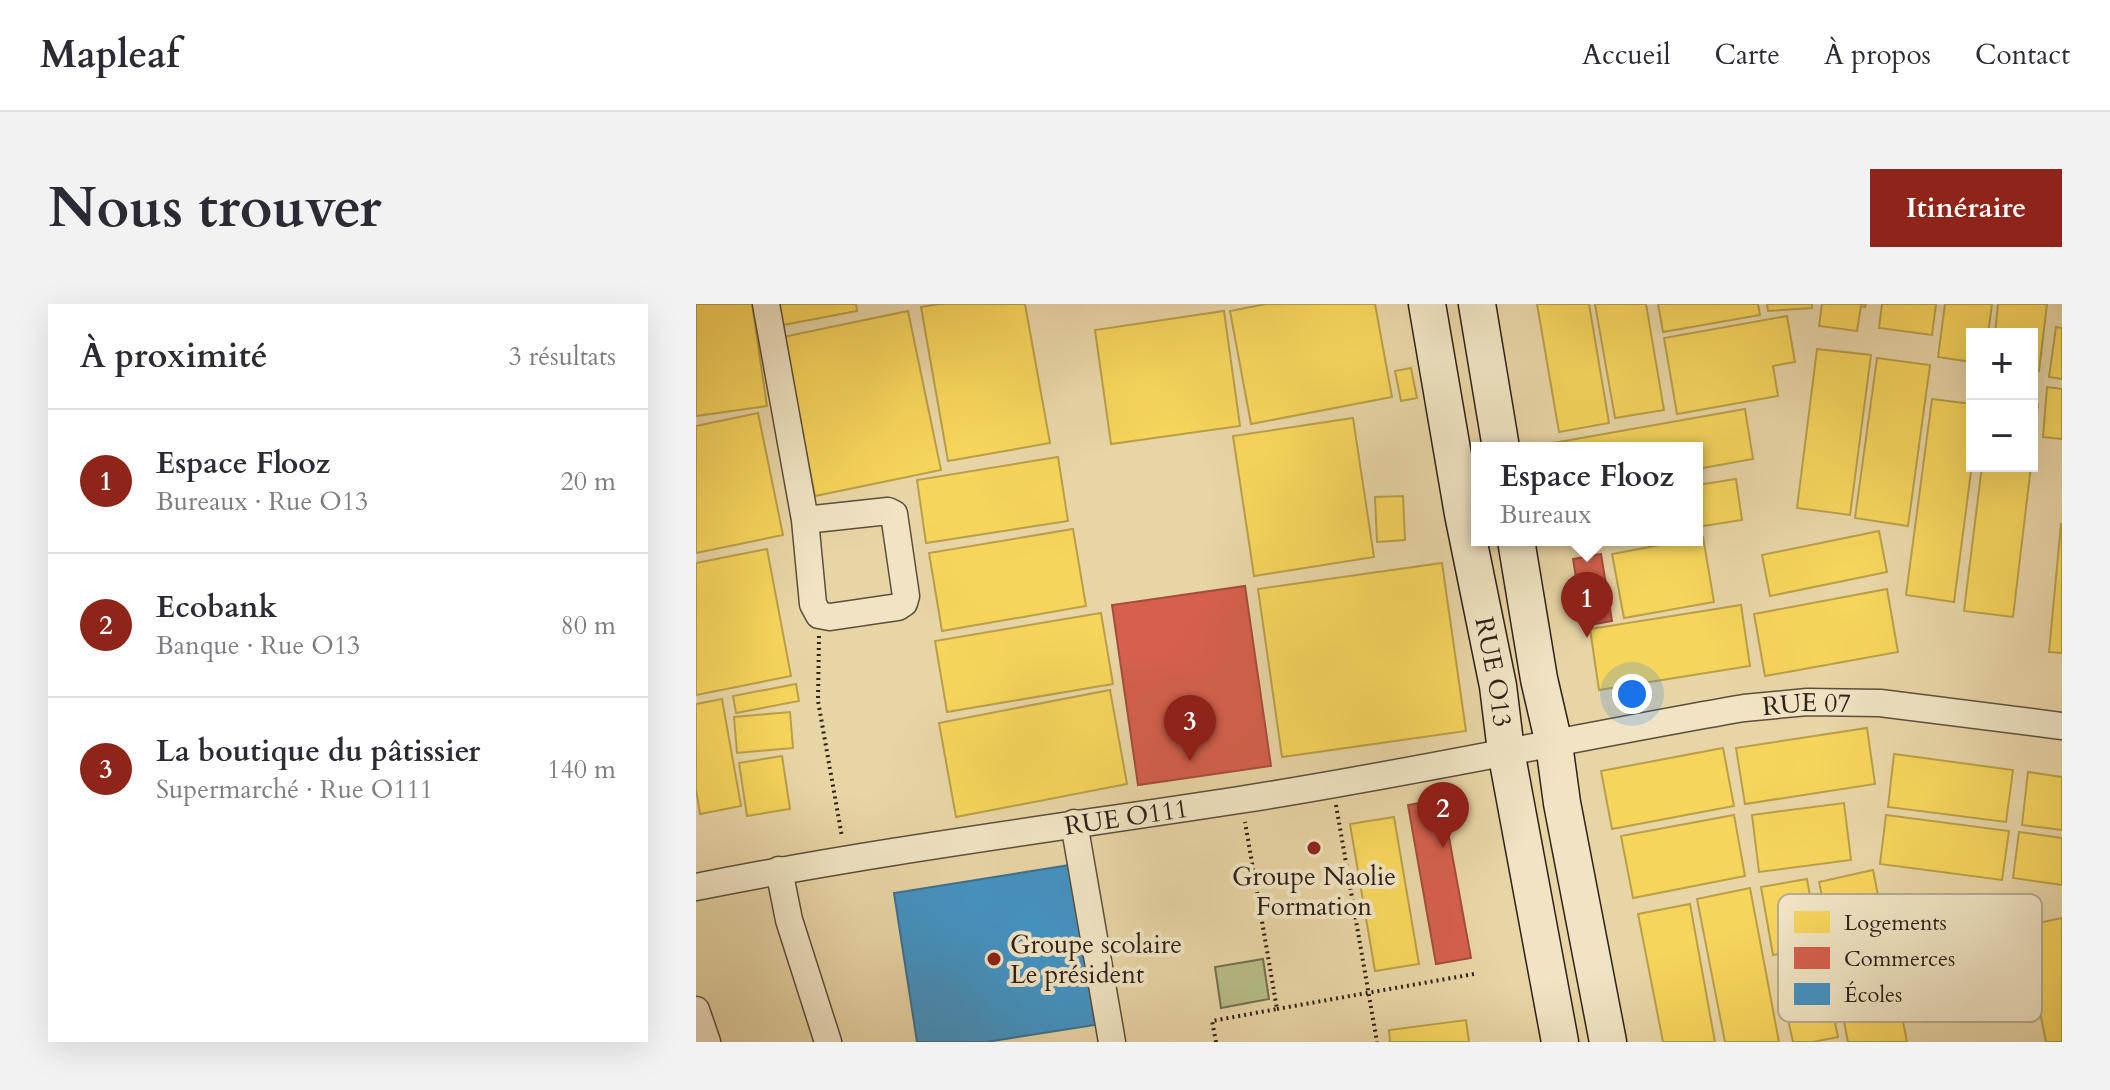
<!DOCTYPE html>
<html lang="fr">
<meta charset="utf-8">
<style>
body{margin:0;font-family:Cardo,serif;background:#f2f2f3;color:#2b2b33}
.controls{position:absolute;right:24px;top:24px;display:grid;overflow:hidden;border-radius:0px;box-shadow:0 8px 32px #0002}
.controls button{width:72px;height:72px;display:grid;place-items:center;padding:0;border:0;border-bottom:2px solid #e1e1e2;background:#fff;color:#2b2b33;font:40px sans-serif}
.you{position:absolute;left:936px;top:390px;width:28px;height:28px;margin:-20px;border:6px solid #fff;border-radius:50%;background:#1a73e8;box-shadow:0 0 0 12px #1a73e833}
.badge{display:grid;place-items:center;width:52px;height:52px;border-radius:50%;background:#8f2418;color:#fff;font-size:26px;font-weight:700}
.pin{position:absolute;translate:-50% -66px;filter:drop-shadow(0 2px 4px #0008)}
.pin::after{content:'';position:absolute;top:42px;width:28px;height:24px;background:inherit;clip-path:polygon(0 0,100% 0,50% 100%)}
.popup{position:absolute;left:775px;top:138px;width:232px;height:104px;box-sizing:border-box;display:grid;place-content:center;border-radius:0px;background:#fff;filter:drop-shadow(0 2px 6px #0005);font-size:26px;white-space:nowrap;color:#7c7c81}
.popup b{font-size:30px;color:#2b2b33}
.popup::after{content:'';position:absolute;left:50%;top:100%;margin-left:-16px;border:16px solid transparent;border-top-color:#fff}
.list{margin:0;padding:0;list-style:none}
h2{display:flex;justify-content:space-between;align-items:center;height:104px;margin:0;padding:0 32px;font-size:34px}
h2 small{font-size:26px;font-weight:400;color:#7c7c81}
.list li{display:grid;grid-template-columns:52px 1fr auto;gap:24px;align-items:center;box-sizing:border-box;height:144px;padding:0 32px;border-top:2px solid #e1e1e2}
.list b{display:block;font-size:30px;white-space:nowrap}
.list p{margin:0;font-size:26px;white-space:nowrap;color:#7c7c81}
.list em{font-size:26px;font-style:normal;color:#7c7c81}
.map{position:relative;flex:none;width:1366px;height:738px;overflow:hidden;border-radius:0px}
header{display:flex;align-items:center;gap:48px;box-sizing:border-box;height:112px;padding:0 40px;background:#fff;border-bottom:2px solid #e1e1e2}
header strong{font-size:38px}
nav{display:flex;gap:44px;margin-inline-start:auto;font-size:28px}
.intro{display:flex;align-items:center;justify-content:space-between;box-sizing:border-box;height:192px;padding:0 48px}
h1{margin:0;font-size:56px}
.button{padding:20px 36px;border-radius:0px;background:#8f2418;color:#fff;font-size:28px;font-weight:700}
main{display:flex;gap:48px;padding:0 48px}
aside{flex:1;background:#fff;border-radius:0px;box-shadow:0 8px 32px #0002}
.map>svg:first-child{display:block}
.green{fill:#b5bd87;stroke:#726f50;stroke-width:2}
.homes{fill:#f6d55c;stroke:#ba9f48;stroke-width:2}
.shops{fill:#d6604d;stroke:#a44d3d;stroke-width:2}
.schools{fill:#4393c3;stroke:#3d7190;stroke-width:2}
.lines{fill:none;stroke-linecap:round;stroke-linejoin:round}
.street-casing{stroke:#5c4e3b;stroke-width:29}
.secondary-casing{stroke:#2e2118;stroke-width:39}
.path{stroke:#2e2118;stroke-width:4;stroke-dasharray:2 4;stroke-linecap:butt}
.street{stroke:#f0e4c4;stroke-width:26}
.secondary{stroke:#f0e4c4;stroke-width:36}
.poi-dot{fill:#8f2418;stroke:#f0e4c4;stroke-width:3}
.labels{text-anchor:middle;stroke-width:8;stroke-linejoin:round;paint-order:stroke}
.street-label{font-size:26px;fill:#2e2118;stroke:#f0e4c4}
.poi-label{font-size:26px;fill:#2e2118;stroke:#f0e4c4}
.key{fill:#f0e4c4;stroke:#b6aa90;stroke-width:2}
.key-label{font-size:22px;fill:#2e2118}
</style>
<header>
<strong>Mapleaf</strong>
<nav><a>Accueil</a><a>Carte</a><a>À propos</a><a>Contact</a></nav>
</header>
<div class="intro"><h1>Nous trouver</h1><a class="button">Itinéraire</a></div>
<main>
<aside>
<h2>À proximité<small>3 résultats</small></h2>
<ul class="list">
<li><span class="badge">1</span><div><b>Espace Flooz</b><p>Bureaux · Rue O13</p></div><em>20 m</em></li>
<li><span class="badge">2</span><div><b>Ecobank</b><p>Banque · Rue O13</p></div><em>80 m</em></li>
<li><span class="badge">3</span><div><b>La boutique du pâtissier</b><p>Supermarché · Rue O111</p></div><em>140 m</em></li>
</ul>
</aside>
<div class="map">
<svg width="1366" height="738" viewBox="0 0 1366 738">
<rect width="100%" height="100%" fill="#e8d5a5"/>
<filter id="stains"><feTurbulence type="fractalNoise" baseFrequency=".0025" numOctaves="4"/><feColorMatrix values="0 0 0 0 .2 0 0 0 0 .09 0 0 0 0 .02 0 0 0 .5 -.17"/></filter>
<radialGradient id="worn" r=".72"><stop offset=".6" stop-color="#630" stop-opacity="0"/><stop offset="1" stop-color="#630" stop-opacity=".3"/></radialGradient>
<polygon class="green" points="567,655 573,695 525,704 519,663"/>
<g class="homes">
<polygon points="0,0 56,0 71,102 0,112"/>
<polygon points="83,0 160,0 161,7 87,21"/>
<polygon points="243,0 329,0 354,139 252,157 225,3"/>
<polygon points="570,0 679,0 696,93 555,120 534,7"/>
<polygon points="841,0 893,0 913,119 863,128"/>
<polygon points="899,0 950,0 968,106 919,114"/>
<polygon points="962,0 1062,0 1064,11 967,28"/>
<polygon points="1071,0 1116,0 1116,4 1072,7"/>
<polygon points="1126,0 1170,0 1169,3 1165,2 1161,27 1123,22"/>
<polygon points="1186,0 1240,0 1236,31 1183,24"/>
<polygon points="1249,0 1296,0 1292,30 1276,30 1276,58 1242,53"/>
<polygon points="1302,0 1351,0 1343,67 1336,66 1336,30 1299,30"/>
<polygon points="212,7 245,166 119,192 87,33"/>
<polygon points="528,7 544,122 415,140 399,26"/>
<polygon points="1091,12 1099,58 1077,62 1082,92 981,110 968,34"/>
<polygon points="1360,23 1366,24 1366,75 1353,73"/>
<polygon points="1121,45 1175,51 1154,211 1101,204"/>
<polygon points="1181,54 1234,61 1212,222 1159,214"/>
<polygon points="715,64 721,94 705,97 699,67"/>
<polygon points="1351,83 1366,85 1366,135 1347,133"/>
<polygon points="1236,95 1276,100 1276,160 1258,298 1210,291"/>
<polygon points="1336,99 1342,100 1336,152"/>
<polygon points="1049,105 1057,155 1001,165 1001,144 858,144 857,139"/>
<polygon points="62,109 87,231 0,249 0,122"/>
<polygon points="657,114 678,253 558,272 537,132"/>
<polygon points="362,153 372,217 230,239 221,176"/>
<polygon points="1286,162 1335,162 1317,313 1268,307"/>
<polygon points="1040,175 1046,216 1001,223 1001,181"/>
<polygon points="707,192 709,236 681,238 679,193"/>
<polygon points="1365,220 1366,220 1366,349 1353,348"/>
<polygon points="377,225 390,302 246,327 233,249"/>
<polygon points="1183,227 1191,268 1074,292 1066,251"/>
<polygon points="1007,233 1018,298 928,314 916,250"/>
<polygon points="878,236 921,236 879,243"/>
<polygon points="71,245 95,372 0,391 0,259"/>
<polygon points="746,259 770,427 586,453 562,285"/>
<polygon points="1191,285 1202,348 1069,372 1058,310"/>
<polygon points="1045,301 1054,362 903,386 894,325"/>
<polygon points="405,309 417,380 251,408 239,337"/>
<polygon points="100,380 103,397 40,409 37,392"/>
<polygon points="414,386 431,480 260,513 243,419"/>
<polygon points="26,395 45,502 4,510 0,485 0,400"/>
<polygon points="94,408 97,444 41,449 38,413"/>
<polygon points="1171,424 1179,480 1049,500 1040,444"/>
<polygon points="1027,444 1038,502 916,525 905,467"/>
<polygon points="1198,450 1317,466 1310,518 1192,503"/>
<polygon points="86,452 94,505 51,512 43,459"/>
<polygon points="1332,468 1366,473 1366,526 1326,521"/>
<polygon points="1148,499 1155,556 1063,568 1056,511"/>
<polygon points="1038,511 1049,572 937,594 925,532"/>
<polygon points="1190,511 1313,527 1306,576 1184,560"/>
<polygon points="698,513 723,660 679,667 654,520"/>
<polygon points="1323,528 1366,534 1366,581 1317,574"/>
<polygon points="1177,566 1192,641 1139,653 1123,578"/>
<polygon points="1111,575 1123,643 1077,651 1065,583"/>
<polygon points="1054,584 1083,738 1029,738 1001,595"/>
<polygon points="994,600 1019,738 967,738 942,610"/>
<polygon points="1366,614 1366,738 1350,738 1327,622"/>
<polygon points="1195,655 1211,738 1152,738 1138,666"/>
<polygon points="1127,661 1142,733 1117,738 1097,738 1082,671"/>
<polygon points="770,716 773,738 694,738 693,726"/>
</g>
<g class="shops">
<polygon points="905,250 916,317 888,322 877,255"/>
<polygon points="549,282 575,462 442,481 416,301"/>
<polygon points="746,495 775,654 740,660 712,501"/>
</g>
<polygon class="schools" points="374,561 399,721 290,738 221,738 198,589"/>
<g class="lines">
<g class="street-casing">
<g id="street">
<polyline points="70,0 109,216 117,300 123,311 134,313 202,303 208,299 210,292 198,210 192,207 109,216"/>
<polyline points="378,519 416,738"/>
<polyline points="83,566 93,616 132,738"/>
<path id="s1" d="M 0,583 C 180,547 361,524 543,496 C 712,470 879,433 1048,404 L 1111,398 L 1184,399 L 1366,422"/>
<polyline points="0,706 11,738"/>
</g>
</g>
<g class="secondary-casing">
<g id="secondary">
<path id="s2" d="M 731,0 L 767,210 L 802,382 L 810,447 L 864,738"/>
<polyline points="781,0 805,144"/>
<polyline points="820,236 843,375 858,440 866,499 912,738"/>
</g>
</g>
<g class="path">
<polyline points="123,332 122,397 146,533"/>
<polyline points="640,501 681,738"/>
<polyline points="581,705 778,670"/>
<polyline points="520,738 516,717 581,705 549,518"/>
</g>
<use href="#street" class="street"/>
<use href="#secondary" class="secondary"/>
</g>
<g class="poi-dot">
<circle cx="618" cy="544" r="8"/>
<circle cx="298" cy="655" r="8"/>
</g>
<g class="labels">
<g class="street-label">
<text dy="9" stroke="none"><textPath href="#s2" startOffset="374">RUE O13</textPath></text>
<text dy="9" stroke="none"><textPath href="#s1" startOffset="1126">RUE 07</textPath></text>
<text dy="9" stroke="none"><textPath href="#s1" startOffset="436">RUE O111</textPath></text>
</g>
<g class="poi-label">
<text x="618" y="581">Groupe Naolie<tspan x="618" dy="30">Formation</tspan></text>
<text x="314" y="649" text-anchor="start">Groupe scolaire<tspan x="314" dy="30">Le président</tspan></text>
</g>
</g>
<rect x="1082" y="590" width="264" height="128" rx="12" class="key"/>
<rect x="1098" y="607" width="36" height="22" fill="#f6d55c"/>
<rect x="1098" y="643" width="36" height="22" fill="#d6604d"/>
<rect x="1098" y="679" width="36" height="22" fill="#4393c3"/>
<g class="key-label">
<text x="1148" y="626">Logements</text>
<text x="1148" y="662">Commerces</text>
<text x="1148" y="698">Écoles</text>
</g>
<rect width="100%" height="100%" filter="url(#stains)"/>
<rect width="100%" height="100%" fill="url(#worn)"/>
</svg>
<div class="controls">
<button>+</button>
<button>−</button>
</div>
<div class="you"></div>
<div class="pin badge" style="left:891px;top:334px">1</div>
<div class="popup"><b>Espace Flooz</b>Bureaux</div>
<div class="pin badge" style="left:747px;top:544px">2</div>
<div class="pin badge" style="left:494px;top:457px">3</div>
</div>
</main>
